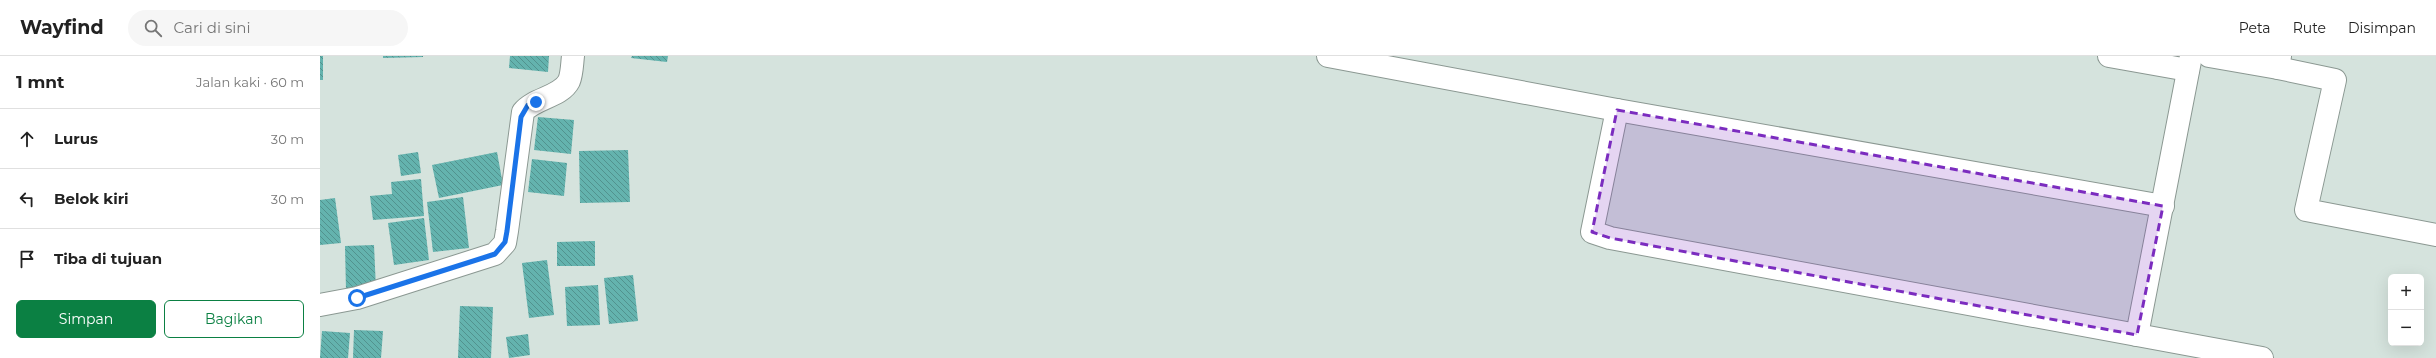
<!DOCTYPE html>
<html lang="id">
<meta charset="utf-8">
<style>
body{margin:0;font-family:Montserrat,sans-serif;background:#f6f6f6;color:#222}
.controls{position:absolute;right:12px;bottom:12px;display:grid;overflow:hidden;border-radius:6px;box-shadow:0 4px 16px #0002}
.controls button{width:36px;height:36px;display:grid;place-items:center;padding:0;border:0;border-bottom:1px solid #e0e0e0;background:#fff;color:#222;font:20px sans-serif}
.stop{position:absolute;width:12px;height:12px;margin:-9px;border:3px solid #1a73e8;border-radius:50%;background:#fff}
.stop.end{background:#1a73e8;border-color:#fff;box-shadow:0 1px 4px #0008}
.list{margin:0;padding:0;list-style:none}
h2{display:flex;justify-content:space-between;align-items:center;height:52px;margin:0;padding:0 16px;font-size:17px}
h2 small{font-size:13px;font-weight:400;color:#767676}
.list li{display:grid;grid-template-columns:26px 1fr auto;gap:12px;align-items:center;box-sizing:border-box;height:60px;padding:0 16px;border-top:1px solid #e0e0e0}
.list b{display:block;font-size:15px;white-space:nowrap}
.list em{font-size:13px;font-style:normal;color:#767676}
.actions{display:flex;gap:8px;padding:12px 16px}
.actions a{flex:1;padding:9px 0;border:1px solid #0b8043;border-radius:6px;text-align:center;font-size:14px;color:#0b8043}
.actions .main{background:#0b8043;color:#fff}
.icon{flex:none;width:22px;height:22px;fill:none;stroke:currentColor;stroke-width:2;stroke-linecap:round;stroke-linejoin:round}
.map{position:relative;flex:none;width:2116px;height:302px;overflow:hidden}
header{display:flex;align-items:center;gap:24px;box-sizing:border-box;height:56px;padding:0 20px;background:#fff;border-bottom:1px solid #e0e0e0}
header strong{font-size:19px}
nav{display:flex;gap:22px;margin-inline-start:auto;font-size:14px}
.search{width:280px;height:36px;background:#f6f6f6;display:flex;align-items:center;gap:10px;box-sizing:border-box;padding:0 14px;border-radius:22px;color:#767676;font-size:15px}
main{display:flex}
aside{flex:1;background:#fff}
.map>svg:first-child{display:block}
.building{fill:url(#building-back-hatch)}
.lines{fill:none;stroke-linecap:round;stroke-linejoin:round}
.minor-casing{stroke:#8b9892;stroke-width:24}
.minor{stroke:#fff;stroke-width:22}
.route{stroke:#1a73e8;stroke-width:5}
.marked{fill:#7b2cbf;fill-opacity:0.2;stroke:#7b2cbf;stroke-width:3;stroke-dasharray:8 5;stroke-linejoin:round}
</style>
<header>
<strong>Wayfind</strong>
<div class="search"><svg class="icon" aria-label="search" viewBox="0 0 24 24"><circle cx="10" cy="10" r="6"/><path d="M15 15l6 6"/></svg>Cari di sini</div>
<nav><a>Peta</a><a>Rute</a><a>Disimpan</a></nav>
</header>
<main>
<aside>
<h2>1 mnt<small>Jalan kaki · 60 m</small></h2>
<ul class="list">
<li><svg class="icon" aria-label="ahead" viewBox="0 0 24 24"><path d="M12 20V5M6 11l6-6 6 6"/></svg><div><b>Lurus</b></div><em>30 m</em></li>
<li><svg class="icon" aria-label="left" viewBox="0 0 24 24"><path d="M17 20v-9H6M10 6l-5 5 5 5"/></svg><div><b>Belok kiri</b></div><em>30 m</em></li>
<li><svg class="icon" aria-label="arrive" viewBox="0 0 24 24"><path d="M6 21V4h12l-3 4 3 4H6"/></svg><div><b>Tiba di tujuan</b></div></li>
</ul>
<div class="actions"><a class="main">Simpan</a><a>Bagikan</a></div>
</aside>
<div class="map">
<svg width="2116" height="302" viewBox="0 0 2116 302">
<defs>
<pattern id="building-back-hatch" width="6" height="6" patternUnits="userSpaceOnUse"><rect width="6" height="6" fill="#64b3ae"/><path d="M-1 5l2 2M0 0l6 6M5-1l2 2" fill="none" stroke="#52928e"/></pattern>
</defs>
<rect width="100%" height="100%" fill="#d5e3dd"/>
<g class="building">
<rect x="0" y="0" width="3" height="24"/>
<polygon points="63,0 103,0 103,1 63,2"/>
<polygon points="190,0 229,0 228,16 189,12"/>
<polygon points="312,0 348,0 347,6 311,2"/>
<polygon points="218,61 254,64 251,98 214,94"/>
<polygon points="308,94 310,146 260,147 259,95"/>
<polygon points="98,96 101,117 81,120 78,99"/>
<polygon points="177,96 183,129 119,142 112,109"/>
<polygon points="212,103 247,107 244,140 208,136"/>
<polygon points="101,123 104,160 53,164 50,140 72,138 71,126"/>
<polygon points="143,141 149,192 113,196 107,146"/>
<polygon points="15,142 21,187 0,189 0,144"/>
<polygon points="104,162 109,204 74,209 68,167"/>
<polygon points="275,185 275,210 237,210 237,186"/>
<polygon points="54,189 56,233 26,234 25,190"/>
<polygon points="227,204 234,259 209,262 202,207"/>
<polygon points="313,219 318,265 289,268 284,222"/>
<polygon points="278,229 280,269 247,270 245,231"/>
<polygon points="140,250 173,251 171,302 138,302"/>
<polygon points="34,274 63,275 61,302 33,302"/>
<polygon points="2,275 30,277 28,302 0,302"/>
<polygon points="208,278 210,299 189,302 186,281"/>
</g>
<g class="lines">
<g class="minor-casing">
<g id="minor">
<polyline points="1008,0 1297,54 1843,150"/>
<polyline points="1789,0 1868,14"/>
<polyline points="1889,0 1958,12 1960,0"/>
<polyline points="1958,12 2015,24 1986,154 2116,179"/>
<polyline points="1297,54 1272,176 1290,182 1942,302"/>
<path d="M 0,249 L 37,242 L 175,198 L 185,187 L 187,175 L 203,56 C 214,42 241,41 249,25 C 252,18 252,8 253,0"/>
<polyline points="1817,279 1871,0"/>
</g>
</g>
<use href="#minor" class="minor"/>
</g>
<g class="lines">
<polyline class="route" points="37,242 175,198 185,186 187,175 201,61 208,49 216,46"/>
</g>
<path class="marked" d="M 1297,54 L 1843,150 L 1817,279 L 1290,182 L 1272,176 Z"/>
</svg>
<div class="controls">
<button>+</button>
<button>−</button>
</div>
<div class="stop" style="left:37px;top:242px"></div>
<div class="stop end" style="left:216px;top:46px"></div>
</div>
</main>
